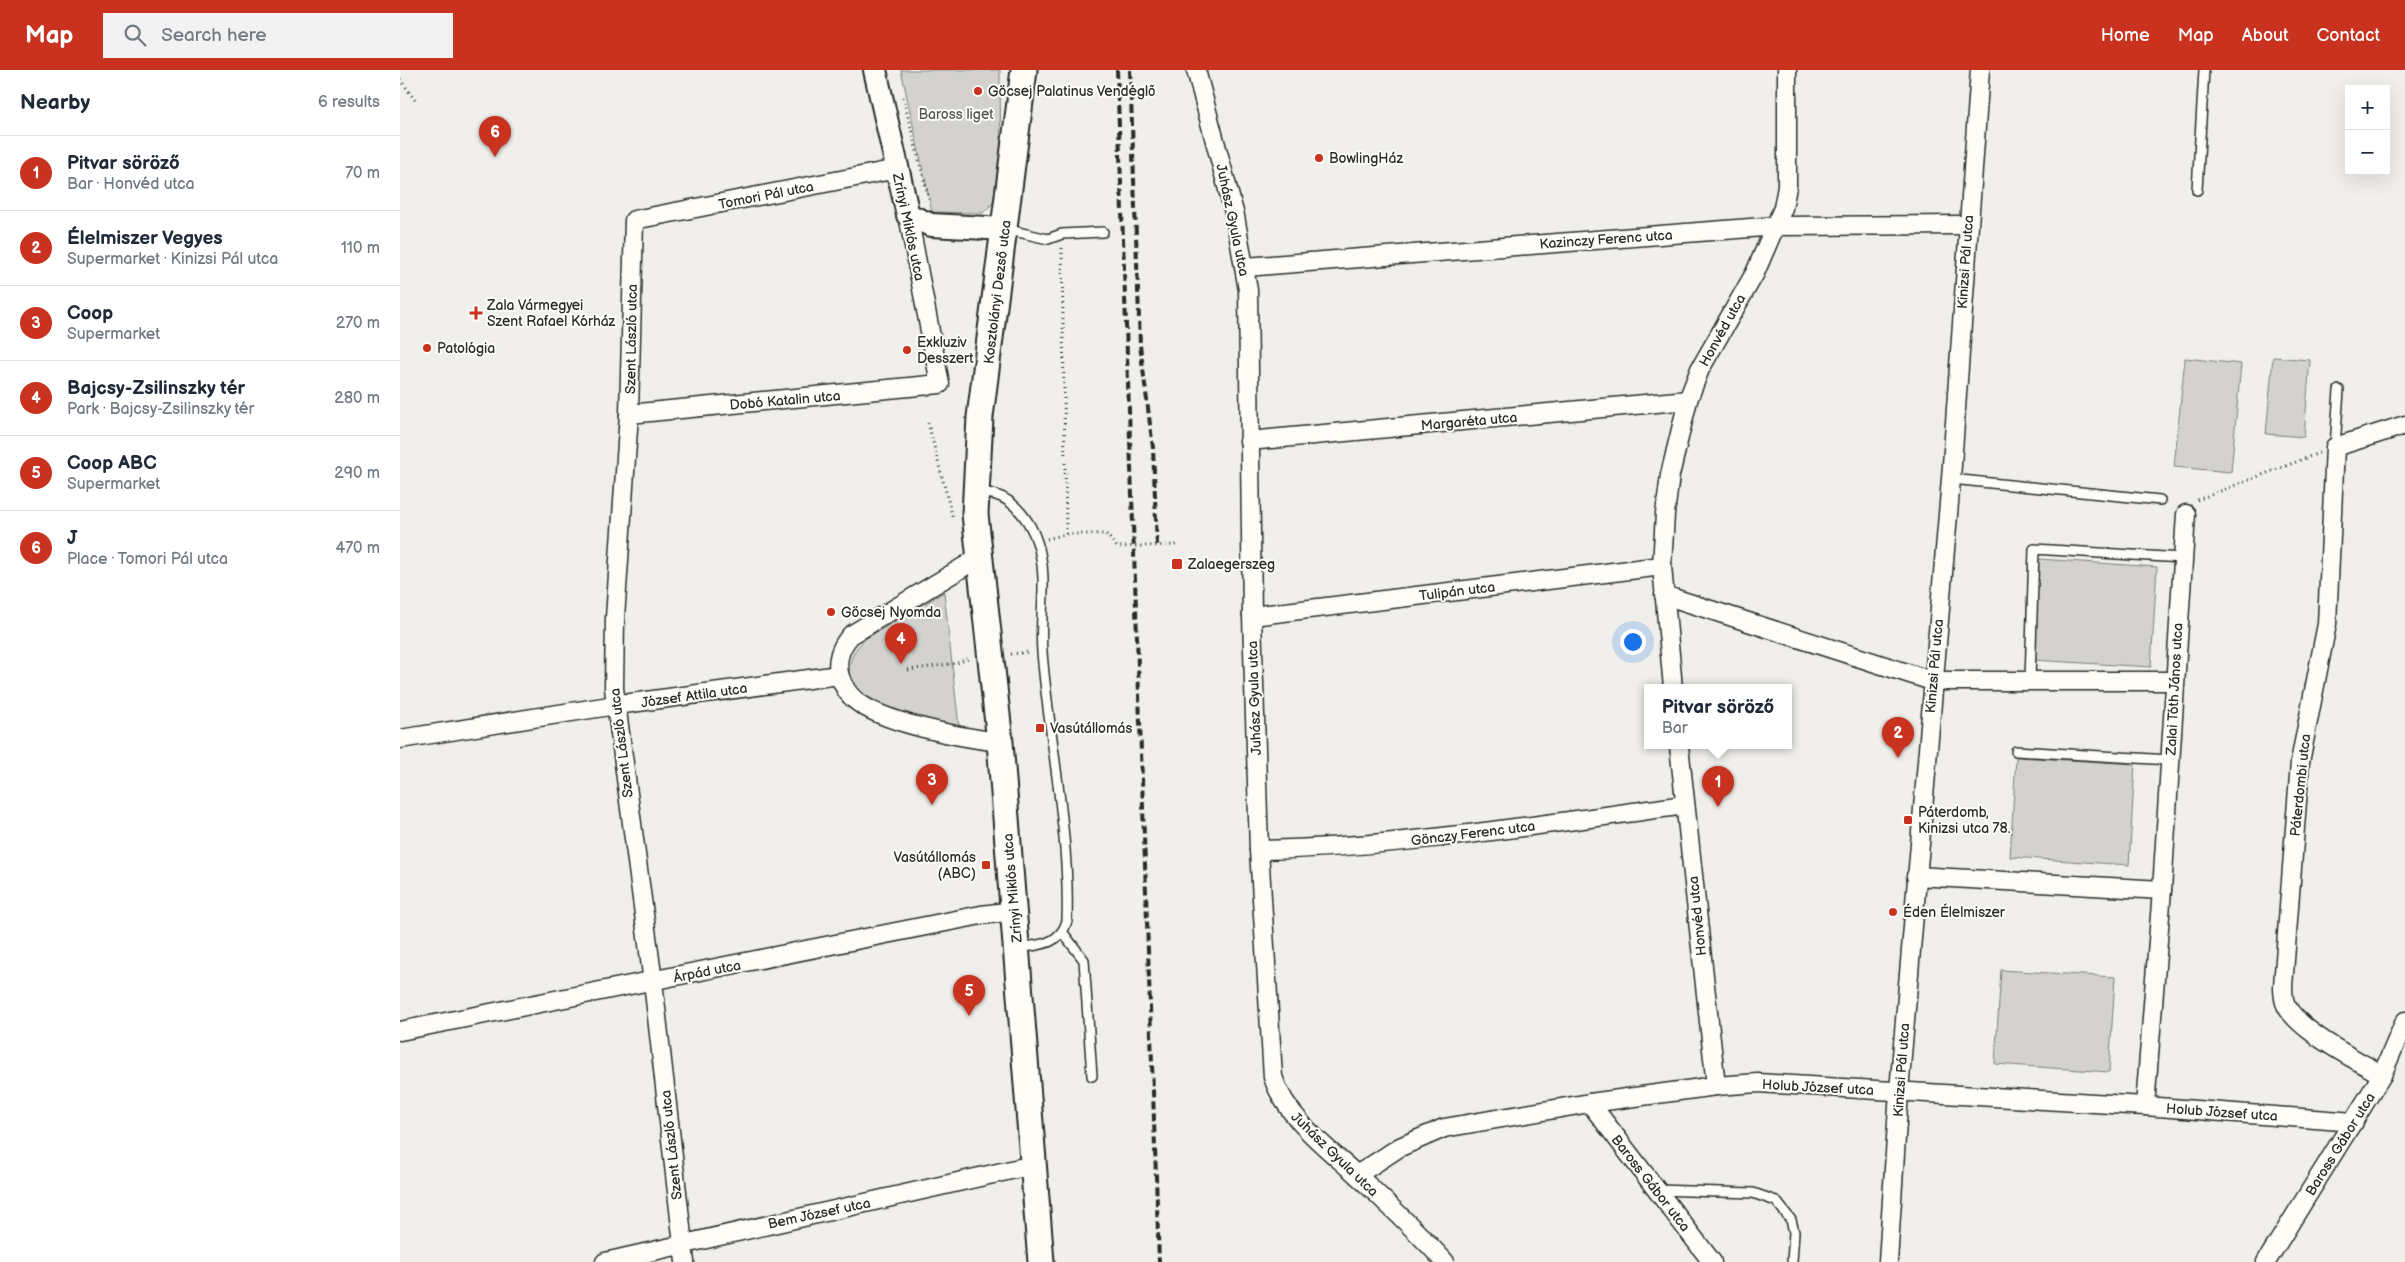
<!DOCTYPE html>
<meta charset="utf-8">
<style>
body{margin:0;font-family:"Balsamiq Sans",sans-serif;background:#f2f2f3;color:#1f2937}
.controls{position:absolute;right:15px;top:15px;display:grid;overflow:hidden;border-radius:0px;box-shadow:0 5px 20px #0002}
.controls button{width:45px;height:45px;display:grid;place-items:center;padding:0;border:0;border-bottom:1px solid #e0e1e3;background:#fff;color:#1f2937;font:25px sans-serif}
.you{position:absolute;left:1232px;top:571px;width:18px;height:18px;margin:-12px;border:4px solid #fff;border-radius:50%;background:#1a73e8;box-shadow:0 0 0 8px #1a73e833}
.badge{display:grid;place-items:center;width:32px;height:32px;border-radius:50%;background:#c8321e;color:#fff;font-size:16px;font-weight:700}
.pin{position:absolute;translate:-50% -41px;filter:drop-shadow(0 1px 2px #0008)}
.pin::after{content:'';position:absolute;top:26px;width:18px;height:15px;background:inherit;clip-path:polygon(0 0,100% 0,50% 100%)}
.popup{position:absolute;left:1244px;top:614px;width:148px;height:65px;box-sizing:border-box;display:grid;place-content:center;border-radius:0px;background:#fff;filter:drop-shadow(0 1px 4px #0005);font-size:16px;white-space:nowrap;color:#747a83}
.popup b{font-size:19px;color:#1f2937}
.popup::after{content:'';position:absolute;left:50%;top:100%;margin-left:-10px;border:10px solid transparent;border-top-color:#fff}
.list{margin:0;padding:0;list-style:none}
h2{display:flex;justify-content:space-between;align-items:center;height:65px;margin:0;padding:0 20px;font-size:21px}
h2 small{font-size:16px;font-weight:400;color:#747a83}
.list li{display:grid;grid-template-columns:32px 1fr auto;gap:15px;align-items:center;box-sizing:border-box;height:75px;padding:0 20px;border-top:1px solid #e0e1e3}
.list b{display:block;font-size:19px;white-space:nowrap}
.list p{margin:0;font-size:16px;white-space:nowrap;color:#747a83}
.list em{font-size:16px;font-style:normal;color:#747a83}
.icon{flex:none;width:28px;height:28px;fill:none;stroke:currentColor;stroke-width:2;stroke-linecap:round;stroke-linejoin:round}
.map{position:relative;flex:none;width:2005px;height:1192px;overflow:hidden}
header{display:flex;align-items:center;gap:30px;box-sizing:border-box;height:70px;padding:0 25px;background:#c8321e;color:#fff}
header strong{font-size:24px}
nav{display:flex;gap:28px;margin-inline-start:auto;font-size:18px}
.search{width:350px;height:45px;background:#f2f2f3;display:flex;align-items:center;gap:12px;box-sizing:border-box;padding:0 18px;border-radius:0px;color:#747a83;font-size:19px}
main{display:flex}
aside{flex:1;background:#fff}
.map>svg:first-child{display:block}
.green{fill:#d3d2cf;stroke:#7f7e7d}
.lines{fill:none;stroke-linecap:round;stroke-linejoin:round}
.service-casing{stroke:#2b2b2b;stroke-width:12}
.minor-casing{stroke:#2b2b2b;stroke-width:21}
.tertiary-casing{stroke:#2b2b2b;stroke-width:26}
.secondary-casing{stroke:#2b2b2b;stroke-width:29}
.path{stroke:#2b2b2b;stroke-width:3;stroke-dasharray:1 4;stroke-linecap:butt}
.service{stroke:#fdfcf7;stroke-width:9}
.minor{stroke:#fdfcf7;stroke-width:18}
.tertiary{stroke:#fdfcf7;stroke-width:22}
.secondary{stroke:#fdfcf7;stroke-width:25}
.rail{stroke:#2b2b2b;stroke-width:4;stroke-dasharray:8 4;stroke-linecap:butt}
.poi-dot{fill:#c8321e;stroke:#fdfcf7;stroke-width:2}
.labels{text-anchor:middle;stroke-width:4;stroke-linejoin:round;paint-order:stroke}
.poi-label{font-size:14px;fill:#2b2b2b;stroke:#fdfcf7;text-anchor:start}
.park-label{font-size:14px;fill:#555554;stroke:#fdfcf7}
.street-label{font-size:14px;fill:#2b2b2b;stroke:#fdfcf7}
</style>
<header>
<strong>Map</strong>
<div class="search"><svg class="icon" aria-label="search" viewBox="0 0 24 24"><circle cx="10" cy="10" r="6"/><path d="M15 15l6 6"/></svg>Search here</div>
<nav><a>Home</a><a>Map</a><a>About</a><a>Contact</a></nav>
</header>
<main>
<aside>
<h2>Nearby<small>6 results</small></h2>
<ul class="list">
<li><span class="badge">1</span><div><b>Pitvar söröző</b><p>Bar · Honvéd utca</p></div><em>70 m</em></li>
<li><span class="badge">2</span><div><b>Élelmiszer Vegyes</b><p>Supermarket · Kinizsi Pál utca</p></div><em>110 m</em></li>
<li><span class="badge">3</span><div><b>Coop</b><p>Supermarket</p></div><em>270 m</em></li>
<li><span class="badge">4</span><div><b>Bajcsy-Zsilinszky tér</b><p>Park · Bajcsy-Zsilinszky tér</p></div><em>280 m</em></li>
<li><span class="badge">5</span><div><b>Coop ABC</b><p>Supermarket</p></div><em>290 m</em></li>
<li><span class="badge">6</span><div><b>J</b><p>Place · Tomori Pál utca</p></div><em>470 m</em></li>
</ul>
</aside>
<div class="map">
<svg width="2005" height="1192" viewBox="0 0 2005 1192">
<rect width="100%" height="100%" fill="#f0efeb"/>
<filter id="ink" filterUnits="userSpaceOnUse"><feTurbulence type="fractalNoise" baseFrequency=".02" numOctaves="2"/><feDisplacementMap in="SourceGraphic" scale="10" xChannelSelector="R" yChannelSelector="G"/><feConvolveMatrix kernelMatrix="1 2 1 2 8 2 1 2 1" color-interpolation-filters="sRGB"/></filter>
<g filter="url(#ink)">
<g class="green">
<polygon points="501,0 600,0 601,104 593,133 583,143 532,142"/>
<polygon points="1873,287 1910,290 1904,367 1866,364"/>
<polygon points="1785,288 1841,294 1831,402 1774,397"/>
<polygon points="1638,489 1757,497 1751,597 1632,590"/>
<path d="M 544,522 L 559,657 C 543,654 478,641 469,635 C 444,616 443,589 465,569 Z"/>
<polygon points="1616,687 1735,694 1729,795 1610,787"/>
<polygon points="1601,900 1715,907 1709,1002 1595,994"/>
</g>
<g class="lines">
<g class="service-casing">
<g id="service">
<polyline points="1797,120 1804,0"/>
<polyline points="605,159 648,169 662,164 703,162"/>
<polyline points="1935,377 1939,320"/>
<polyline points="1551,409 1760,430"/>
<path d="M 577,422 C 583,423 590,423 596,425 C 616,431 631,453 637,472 C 649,507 639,546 642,582 C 649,670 670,762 667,851 C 660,875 639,875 617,878"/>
<polyline points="1630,611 1634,479 1782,488"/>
<polyline points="1616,681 1770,690"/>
<polyline points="663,863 684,890 692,1006"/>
<polyline points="1257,1120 1353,1123 1376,1131 1391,1150 1394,1162 1392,1192"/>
</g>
</g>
<g class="minor-casing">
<g id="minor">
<path d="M 796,0 L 835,146 L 848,220 L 852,546 L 859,780 L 873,1007 C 886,1048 927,1078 958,1106 C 988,1134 1018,1162 1045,1192"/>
<polyline points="845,197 1376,156 1567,155"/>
<polyline points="229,344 540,314 508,145"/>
<polyline points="849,371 1288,330"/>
<path d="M 580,487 L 451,565 C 441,576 435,591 440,607 C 443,615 448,624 454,629 C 480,653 565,668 600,672"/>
<polyline points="1264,525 1532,611 1774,611"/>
<polyline points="852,546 1262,496"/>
<polyline points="1273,618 1262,496 1265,444 1270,405 1288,330 1300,299 1355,203 1383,138 1387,117 1387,0"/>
<polyline points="0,669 216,635 439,605"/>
<polyline points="1279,676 1316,1016"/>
<path d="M 859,780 C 1002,777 1144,754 1285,735"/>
<polyline points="1516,806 1762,820"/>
<polyline points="0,961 581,845 615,841"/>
<path d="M 1982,1005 C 1957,990 1898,961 1886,935 C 1883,929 1883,922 1883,916 L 1900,692 L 1927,554 L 1935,377 L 2005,355"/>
<polyline points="1190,1033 1312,1192"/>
<polyline points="1745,1036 1762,820 1786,444"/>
<polyline points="957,1105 1000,1077 1044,1058 1190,1033 1316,1016 1358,1013 1745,1036 1954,1052"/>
<polyline points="205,1192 633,1095"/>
<polyline points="285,1192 253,912 214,618 215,548 229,344 234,150 497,99"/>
<polyline points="1488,1192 1499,1021 1551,409 1580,0"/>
<polyline points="1866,1192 1982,1005 2005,951"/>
</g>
</g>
<g class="tertiary-casing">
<polyline id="tertiary" points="475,0 508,145 531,155 605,159"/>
</g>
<g class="secondary-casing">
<polyline id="secondary" points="624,0 580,347 575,444 600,672 641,1192"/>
</g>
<g class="path">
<polyline points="0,9 17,33"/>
<polyline points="503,27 530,133"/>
<polyline points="662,178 666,464"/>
<polyline points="528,353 553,449"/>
<polyline points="1797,430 1919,383"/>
<polyline points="647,469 666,464 706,464 717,477 776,475"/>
<polyline points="611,584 629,582"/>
<polyline points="508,600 557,593 570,588"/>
</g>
<use href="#service" class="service"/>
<use href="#minor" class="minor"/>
<use href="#tertiary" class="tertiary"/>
<use href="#secondary" class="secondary"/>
<g class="rail">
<polyline points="717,0 759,1192"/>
<polyline points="730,0 740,275 753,378 757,476"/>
</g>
</g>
</g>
<g class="poi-dot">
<circle cx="578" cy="21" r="5"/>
<circle cx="919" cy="88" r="5"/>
<path d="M73.5 235.5h5v5h5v5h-5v5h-5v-5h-5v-5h5z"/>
<circle cx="27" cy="278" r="5"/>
<circle cx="507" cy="280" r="5"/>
<rect x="771" y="488" width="12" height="12" rx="2.5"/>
<circle cx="431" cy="542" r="5"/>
<rect x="635" y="653" width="10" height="10" rx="2.5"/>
<rect x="1503" y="745" width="10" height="10" rx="2.5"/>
<rect x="581" y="790" width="10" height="10" rx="2.5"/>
<circle cx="1493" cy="842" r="5"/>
</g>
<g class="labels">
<g class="poi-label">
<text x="588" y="26">Göcsej Palatinus Vendéglő</text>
<text x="929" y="93">BowlingHáz</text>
<text x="87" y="240">Zala Vármegyei<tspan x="87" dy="16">Szent Rafael Kórház</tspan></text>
<text x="517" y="277">Exkluziv<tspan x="517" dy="16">Desszert</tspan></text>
<text x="37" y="283">Patológia</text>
<text x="788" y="499">Zalaegerszeg</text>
<text x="441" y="547">Göcsej Nyomda</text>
<text x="650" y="663">Vasútállomás</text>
<text x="1518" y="747">Páterdomb,<tspan x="1518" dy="16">Kinizsi utca 78.</tspan></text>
<text x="576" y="792" text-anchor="end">Vasútállomás<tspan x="576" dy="16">(ABC)</tspan></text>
<text x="1503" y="847">Éden Élelmiszer</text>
</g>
<g class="park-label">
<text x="556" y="49">Baross liget</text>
</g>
<g class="street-label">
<text transform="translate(366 125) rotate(-11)" y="5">Tomori Pál utca</text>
<text transform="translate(833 150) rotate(78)" y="5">Juhász Gyula utca</text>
<text transform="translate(509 157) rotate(78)" y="5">Zrínyi Miklós utca</text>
<text transform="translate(1206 169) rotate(-4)" y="5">Kazinczy Ferenc utca</text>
<text transform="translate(1565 192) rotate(-86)" y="5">Kinizsi Pál utca</text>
<text transform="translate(597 222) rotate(-83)" y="5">Kosztolányi Dezső utca</text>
<text transform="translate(1322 260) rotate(-61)" y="5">Honvéd utca</text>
<text transform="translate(231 269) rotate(-89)" y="5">Szent László utca</text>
<text transform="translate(385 330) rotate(-5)" y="5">Dobó Katalin utca</text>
<text transform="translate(1069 351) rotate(-5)" y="5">Margaréta utca</text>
<text transform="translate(1057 521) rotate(-7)" y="5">Tulipán utca</text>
<text transform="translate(1534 596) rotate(-85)" y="5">Kinizsi Pál utca</text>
<text transform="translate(1774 619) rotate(-87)" y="5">Zalai Tóth János utca</text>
<text transform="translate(294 625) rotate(-8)" y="5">József Attila utca</text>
<text transform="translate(854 628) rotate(-92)" y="5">Juhász Gyula utca</text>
<text transform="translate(221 673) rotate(-97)" y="5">Szent László utca</text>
<text transform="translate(1900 715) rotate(-84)" y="5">Páterdombi utca</text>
<text transform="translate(1073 763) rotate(-7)" y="5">Gönczy Ferenc utca</text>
<text transform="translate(612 818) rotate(-95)" y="5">Zrínyi Miklós utca</text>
<text transform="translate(1297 846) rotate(-96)" y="5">Honvéd utca</text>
<text transform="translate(307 901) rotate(-11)" y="5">Árpád utca</text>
<text transform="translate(1501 1000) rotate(-86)" y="5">Kinizsi Pál utca</text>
<text transform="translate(1418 1017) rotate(3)" y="5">Holub József utca</text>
<text transform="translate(1822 1042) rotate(4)" y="5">Holub József utca</text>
<text transform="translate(1940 1074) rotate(-58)" y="5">Baross Gábor utca</text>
<text transform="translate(271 1075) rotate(-96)" y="5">Szent László utca</text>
<text transform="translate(935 1084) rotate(44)" y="5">Juhász Gyula utca</text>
<text transform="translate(1251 1113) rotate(52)" y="5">Baross Gábor utca</text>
<text transform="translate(419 1143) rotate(-12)" y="5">Bem József utca</text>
</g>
</g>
</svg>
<div class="controls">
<button>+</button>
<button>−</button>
</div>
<div class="you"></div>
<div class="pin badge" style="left:1318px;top:737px">1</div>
<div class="popup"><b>Pitvar söröző</b>Bar</div>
<div class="pin badge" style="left:1498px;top:688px">2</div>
<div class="pin badge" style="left:532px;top:735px">3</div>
<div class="pin badge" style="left:501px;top:594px">4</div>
<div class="pin badge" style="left:569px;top:946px">5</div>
<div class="pin badge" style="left:95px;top:87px">6</div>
</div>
</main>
